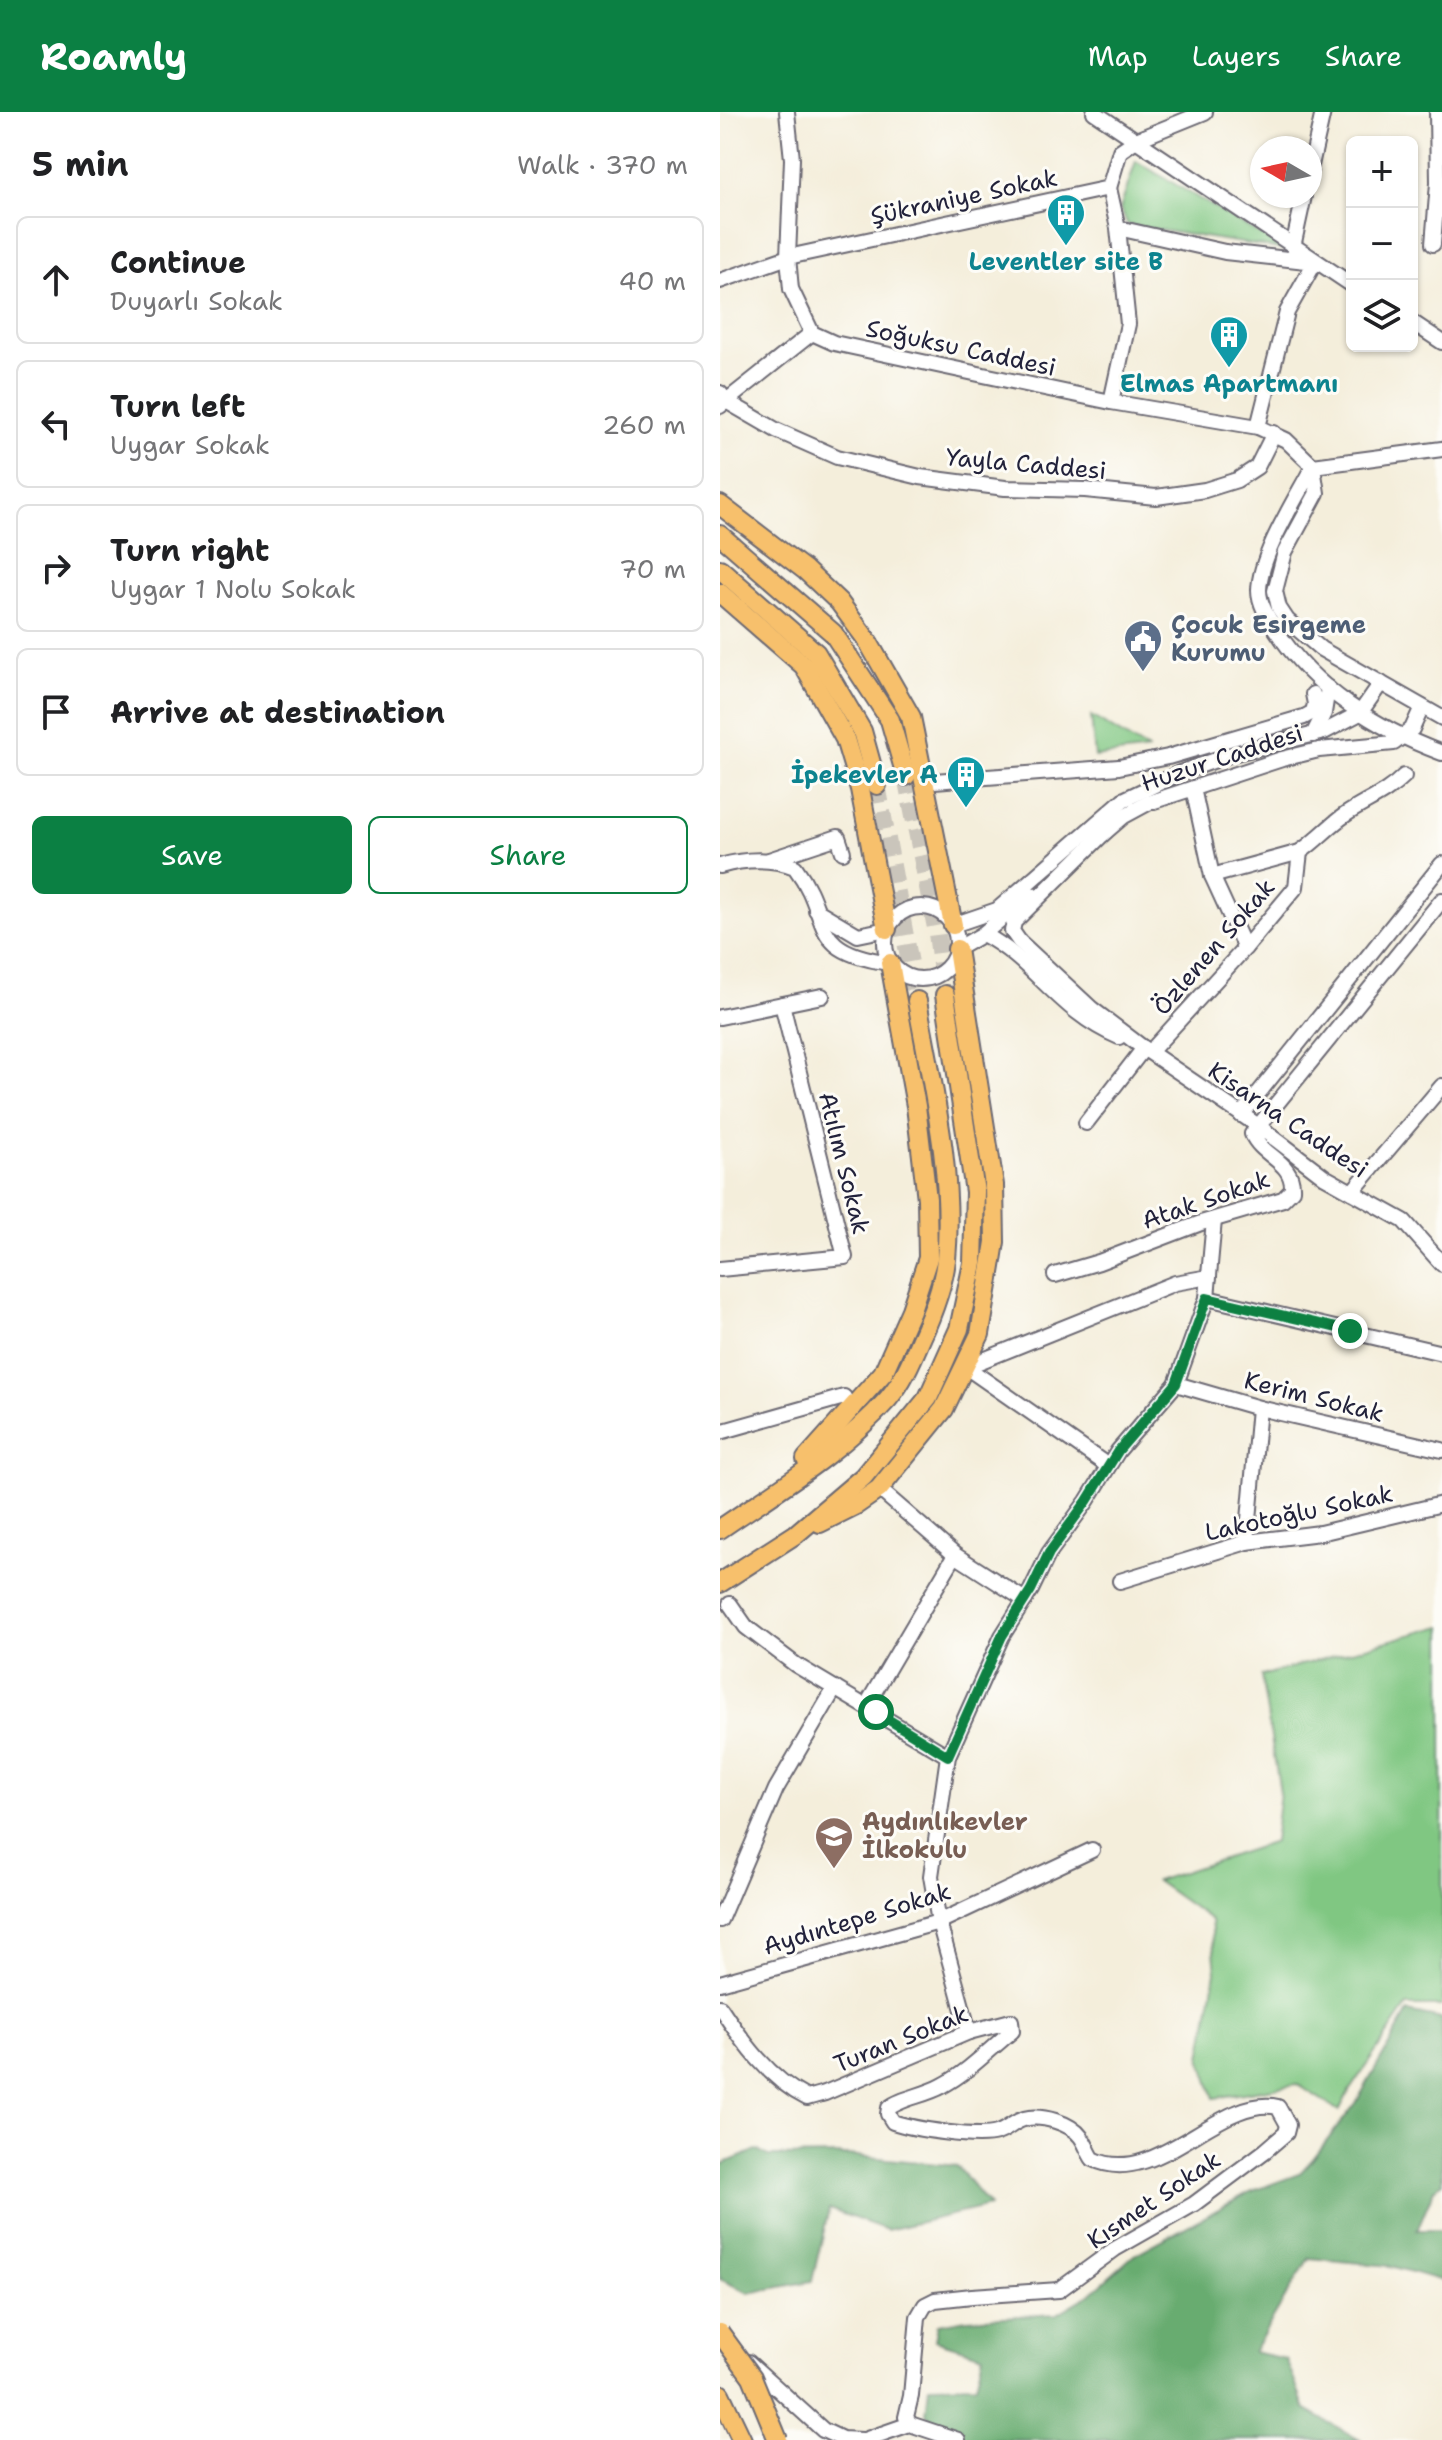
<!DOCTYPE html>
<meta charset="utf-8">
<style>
body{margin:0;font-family:"Shantell Sans",sans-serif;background:#f6f6f6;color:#202124}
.controls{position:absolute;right:24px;top:24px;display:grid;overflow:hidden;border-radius:12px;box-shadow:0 2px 6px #0004}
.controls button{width:72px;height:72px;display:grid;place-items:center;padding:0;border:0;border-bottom:2px solid #e0e0e0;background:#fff;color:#202124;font:40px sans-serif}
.compass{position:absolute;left:530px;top:24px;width:72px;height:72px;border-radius:50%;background:#fff;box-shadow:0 2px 6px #0004;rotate:279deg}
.stop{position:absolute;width:24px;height:24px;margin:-18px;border:6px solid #0b8043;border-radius:50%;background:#fff}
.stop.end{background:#0b8043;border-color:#fff;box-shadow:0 2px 8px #0008}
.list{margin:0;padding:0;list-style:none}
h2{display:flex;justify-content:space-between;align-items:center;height:104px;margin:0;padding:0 32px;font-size:34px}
h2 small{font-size:26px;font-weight:400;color:#757577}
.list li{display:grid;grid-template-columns:52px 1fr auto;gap:24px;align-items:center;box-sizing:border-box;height:128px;margin:0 16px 16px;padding:0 16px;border:2px solid #e0e0e0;border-radius:12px}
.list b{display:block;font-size:30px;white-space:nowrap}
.list p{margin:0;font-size:26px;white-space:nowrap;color:#757577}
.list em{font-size:26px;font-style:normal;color:#757577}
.actions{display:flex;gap:16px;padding:24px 32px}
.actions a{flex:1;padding:18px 0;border:2px solid #0b8043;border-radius:12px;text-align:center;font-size:28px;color:#0b8043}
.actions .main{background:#0b8043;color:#fff}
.icon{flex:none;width:44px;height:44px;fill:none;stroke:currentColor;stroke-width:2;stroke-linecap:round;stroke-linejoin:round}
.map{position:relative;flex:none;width:722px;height:2328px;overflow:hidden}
header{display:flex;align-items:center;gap:48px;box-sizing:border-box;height:112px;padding:0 40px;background:#0b8043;color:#fff}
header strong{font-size:38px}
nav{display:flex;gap:44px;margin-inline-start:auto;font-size:28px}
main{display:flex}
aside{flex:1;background:#fff}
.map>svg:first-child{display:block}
.green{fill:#80c782;stroke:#51745e;stroke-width:2}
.forest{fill:#68ac70;stroke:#456756;stroke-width:2}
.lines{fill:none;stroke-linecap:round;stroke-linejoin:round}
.major-tunnel{stroke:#cac5bb;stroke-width:18;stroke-dasharray:18 9;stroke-linecap:butt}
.minor-casing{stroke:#6c6973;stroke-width:18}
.major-casing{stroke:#6c6973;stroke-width:22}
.minor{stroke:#fff;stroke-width:14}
.major{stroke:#f7c06c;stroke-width:18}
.major-bridge-casing{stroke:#6c6973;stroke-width:22;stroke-linecap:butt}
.major-bridge{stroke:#f7c06c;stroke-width:18}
.route{stroke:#0b8043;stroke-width:10}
.labels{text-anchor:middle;stroke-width:6;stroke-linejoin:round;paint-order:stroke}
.street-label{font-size:24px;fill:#22223b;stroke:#fdfcf7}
.culture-label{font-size:24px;font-weight:bold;fill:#0d838f;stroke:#fdfcf7}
.service-label{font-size:24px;font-weight:bold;fill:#4e5e75;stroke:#fdfcf7;text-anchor:start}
.education-label{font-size:24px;font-weight:bold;fill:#785e54;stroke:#fdfcf7;text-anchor:start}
</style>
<header>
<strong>Roamly</strong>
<nav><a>Map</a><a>Layers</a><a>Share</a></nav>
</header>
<main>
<aside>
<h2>5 min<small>Walk · 370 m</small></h2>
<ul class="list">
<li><svg class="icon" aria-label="ahead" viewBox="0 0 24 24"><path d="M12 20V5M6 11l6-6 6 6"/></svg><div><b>Continue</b><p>Duyarlı Sokak</p></div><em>40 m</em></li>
<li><svg class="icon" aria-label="left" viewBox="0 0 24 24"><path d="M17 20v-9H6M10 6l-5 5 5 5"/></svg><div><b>Turn left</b><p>Uygar Sokak</p></div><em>260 m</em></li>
<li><svg class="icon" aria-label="right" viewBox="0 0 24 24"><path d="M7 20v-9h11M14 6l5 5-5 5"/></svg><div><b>Turn right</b><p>Uygar 1 Nolu Sokak</p></div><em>70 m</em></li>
<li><svg class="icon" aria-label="arrive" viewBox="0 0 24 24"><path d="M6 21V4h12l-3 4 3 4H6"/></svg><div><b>Arrive at destination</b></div></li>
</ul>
<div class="actions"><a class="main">Save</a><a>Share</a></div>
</aside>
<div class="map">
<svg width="722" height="2328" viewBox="0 0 722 2328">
<rect width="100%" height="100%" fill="#fdfcf7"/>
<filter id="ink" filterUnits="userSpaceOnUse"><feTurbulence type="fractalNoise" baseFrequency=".0125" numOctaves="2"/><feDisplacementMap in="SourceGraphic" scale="16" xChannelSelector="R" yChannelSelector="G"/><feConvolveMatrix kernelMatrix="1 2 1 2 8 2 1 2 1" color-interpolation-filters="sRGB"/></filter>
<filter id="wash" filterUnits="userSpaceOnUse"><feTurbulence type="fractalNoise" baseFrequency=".006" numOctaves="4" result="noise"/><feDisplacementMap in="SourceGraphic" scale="32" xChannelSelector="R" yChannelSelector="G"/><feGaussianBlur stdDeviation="1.8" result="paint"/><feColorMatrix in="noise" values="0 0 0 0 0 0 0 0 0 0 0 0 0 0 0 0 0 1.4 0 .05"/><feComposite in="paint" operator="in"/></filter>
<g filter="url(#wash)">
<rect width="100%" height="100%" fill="#f4eedb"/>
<g class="green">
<polygon points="416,49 566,138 408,113 400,97"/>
<polygon points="371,604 428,638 429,638 375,645"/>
<polygon points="722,1514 722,1894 687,1894 629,1979 619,1999 577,1972 494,1986 481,1946 496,1860 491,1808 436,1769 554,1730 560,1680 541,1564"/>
</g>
<g class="forest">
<polygon points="688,1900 722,1907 722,2070 714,2077 697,2118 722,2118 722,2169 671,2154 589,2146 533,2240 566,2247 585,2297 640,2328 221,2328 226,2317 206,2302 209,2274 256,2273 263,2243 215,2228 218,2212 246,2207 337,2202 369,2183 414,2143 530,2080 579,2062 592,2048 636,1991"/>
<polygon points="37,2038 49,2044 128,2043 237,2054 270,2094 167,2118 109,2097 92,2169 29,2181 0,2167 0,2053"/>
</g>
</g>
<g filter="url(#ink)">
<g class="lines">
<g class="major-tunnel">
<polyline points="186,664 217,821 225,883"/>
<polyline points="157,673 197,889"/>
</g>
<g class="minor-casing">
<g id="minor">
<polyline points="67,0 72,47 68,145 71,177 92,221 114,231 254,261 391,290 538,315 566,328 593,354"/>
<polyline points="374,0 632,173"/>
<polyline points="590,58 603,0"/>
<polyline points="389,76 400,39 416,28 485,0"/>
<polyline points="398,116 505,140 595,150 567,200 538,315"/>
<polyline points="713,132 718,71 717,0"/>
<polyline points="573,135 584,84"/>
<polyline points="0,169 68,145 389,76 398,116 408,212 391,290"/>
<polyline points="692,210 722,230"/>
<polyline points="0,281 6,289 56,318 117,345 200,365 285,376 365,378 436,385 485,378 517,368 537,355 554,321"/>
<polyline points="0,294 92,221"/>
<path d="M 593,354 C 576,387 540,442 539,478 C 539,492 549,507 556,518 C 594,577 657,617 722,641"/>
<polyline points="593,354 722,337"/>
<polyline points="593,355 597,381 565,440 555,479 559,496 567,508 601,537 722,606"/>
<polyline points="593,623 604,601 608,576"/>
<polyline points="214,669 399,655 448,645 584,605 593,600 595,592 593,582"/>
<polyline points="473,676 492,764 525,836"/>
<polyline points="386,719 294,810 292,819 299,829 372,897 422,935 537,1013 605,1065 684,1109 722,1152"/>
<polyline points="382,723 404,704 428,691 562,647 599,638 674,631 692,617 702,595"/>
<polyline points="49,748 118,725 123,740"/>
<path d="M 0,754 C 25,747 50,745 75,755 C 114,807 84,839 170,851"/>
<polyline points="492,764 580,740"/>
<circle cx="201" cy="831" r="36"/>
<polyline points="96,798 138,823 167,817"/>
<polyline points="233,813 277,798 403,688 460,661 512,642 604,620 640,601 661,571"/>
<path d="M 263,822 C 316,850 339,900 399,925"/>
<polyline points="237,837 263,822 311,782"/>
<polyline points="0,905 102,884"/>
<path d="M 430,940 L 525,836 L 576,775 L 580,740 C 596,729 609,714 625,703 C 646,689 666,682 684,664"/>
<polyline points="521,1003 722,752"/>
<polyline points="366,1011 424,936"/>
<polyline points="632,1080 722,974"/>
<polyline points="0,1157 125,1145 62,892"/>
<path d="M 335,1163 L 379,1150 L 481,1111 L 563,1087 L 572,1078 C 574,1049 542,1045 532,1022 L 722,788"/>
<polyline points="487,1186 722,1241"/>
<polyline points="246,1255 455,1171 489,1165"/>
<polyline points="246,1255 388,1354"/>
<polyline points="456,1272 539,1296 722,1338"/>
<polyline points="0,1320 124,1285"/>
<polyline points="159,1377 235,1443 305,1488"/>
<polyline points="527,1430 539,1296"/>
<polyline points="400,1469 527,1430 600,1421 722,1392"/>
<polyline points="10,1492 26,1515 76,1553 228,1644"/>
<polyline points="146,1594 235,1443"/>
<polyline points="0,1808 56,1677 115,1576"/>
<polyline points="0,1871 219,1810 372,1738"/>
<path d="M 0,1895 C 23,1930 49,1967 87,1986 L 105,1981 L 249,1920 L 291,1909 L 292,1919 C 269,1938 248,1960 222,1974 C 206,1983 179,1987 169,1996 L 168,2002 L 173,2010 C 193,2017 257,2027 277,2021 C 287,2018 295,2009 304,2007 C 321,2002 351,2011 361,2025 C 366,2032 368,2040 373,2047 C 436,2078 500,1982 558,1995 L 568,2013 L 566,2021 L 545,2039 L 474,2092 L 395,2137 L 339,2178 L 252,2184 L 215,2188 L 205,2193 L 198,2205 L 191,2284 L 186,2305 L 190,2312"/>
<polyline points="249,1920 219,1810 211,1764 228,1644 282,1524 311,1478 329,1441 367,1389 398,1339 456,1272 487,1186 494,1108"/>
<polyline points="28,2250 103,2318 122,2327 142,2328"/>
<polyline points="144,2328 190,2312 238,2328"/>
</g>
</g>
<g class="major-casing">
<g id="major">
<polyline points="0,393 85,458 119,490 147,528 191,605 233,813"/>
<polyline points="0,423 113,521 170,608 186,664"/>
<polyline points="0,457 96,541 142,619 157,673"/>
<polyline points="0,481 84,554 125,627 140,677 167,817"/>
<polyline points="86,1347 163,1261 191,1198 208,1146 207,1087 196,994 170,851"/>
<polyline points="100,1411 136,1393 159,1377 224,1297 260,1222 275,1130 274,1073 237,837"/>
<path d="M 0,1417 C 58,1377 121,1340 168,1287 C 183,1269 191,1250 200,1229 C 211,1205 223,1174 226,1148 C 234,1062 212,973 197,889"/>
<polyline points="0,1471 76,1422 143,1365 208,1286 239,1217 253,1151 255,1080 225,883"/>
<polyline points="0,2282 22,2328"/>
</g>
</g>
<use href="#minor" class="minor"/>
<use href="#major" class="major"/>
<g class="major-bridge-casing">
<polyline id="major-bridge" points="0,2221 32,2265 58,2328"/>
</g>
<use href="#major-bridge" class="major-bridge"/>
</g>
</g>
<g class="lines" filter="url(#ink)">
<polyline class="route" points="156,1600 228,1644 282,1524 311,1478 329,1441 367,1389 398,1339 456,1272 487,1186 630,1219"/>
</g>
<defs>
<g id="building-pin" transform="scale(2)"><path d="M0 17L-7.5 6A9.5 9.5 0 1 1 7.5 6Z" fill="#0f9aa8" stroke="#fdfcf7"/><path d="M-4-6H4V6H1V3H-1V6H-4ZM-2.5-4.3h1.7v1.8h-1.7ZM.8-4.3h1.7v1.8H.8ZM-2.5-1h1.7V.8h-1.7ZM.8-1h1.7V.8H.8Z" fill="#fff"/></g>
<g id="civic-pin" transform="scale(2)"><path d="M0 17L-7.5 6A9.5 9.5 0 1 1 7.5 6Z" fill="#5c6f8a" stroke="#fdfcf7"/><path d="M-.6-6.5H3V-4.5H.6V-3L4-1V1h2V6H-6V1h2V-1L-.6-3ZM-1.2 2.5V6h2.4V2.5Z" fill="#fff"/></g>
<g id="school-pin" transform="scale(2)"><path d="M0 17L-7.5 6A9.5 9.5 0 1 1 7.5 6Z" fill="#8d6e63" stroke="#fdfcf7"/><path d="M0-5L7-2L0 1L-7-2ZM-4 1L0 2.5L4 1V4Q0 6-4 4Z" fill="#fff"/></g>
</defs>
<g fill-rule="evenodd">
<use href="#building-pin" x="346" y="101"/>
<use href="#building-pin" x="509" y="223"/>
<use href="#civic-pin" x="423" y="527"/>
<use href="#building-pin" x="246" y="663"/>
<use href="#school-pin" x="114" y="1724"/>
</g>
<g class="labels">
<g class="street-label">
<text transform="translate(244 85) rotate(-12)" y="8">Şükraniye Sokak</text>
<text transform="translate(241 236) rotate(12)" y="8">Soğuksu Caddesi</text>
<text transform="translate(306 352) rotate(5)" y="8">Yayla Caddesi</text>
<text transform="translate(502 646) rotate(-18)" y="8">Huzur Caddesi</text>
<text transform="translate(494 835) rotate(-49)" y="8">Özlenen Sokak</text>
<text transform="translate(568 1008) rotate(34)" y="8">Kisarna Caddesi</text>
<text transform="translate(124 1051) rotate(76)" y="8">Atılım Sokak</text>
<text transform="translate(486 1088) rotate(-19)" y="8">Atak Sokak</text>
<text transform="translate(594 1285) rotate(14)" y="8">Kerim Sokak</text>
<text transform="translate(579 1401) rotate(-12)" y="8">Lakotoğlu Sokak</text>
<text transform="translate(137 1807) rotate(-17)" y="8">Aydıntepe Sokak</text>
<text transform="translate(181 1927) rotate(-22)" y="8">Turan Sokak</text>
<text transform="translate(434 2088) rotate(-34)" y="8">Kısmet Sokak</text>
</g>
<g class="culture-label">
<text x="346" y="158">Leventler site B</text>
<text x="509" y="280">Elmas Apartmanı</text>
<text x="218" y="671" text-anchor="end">İpekevler A</text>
</g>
<g class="service-label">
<text x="451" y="521">Çocuk Esirgeme<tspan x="451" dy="28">Kurumu</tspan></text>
</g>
<g class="education-label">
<text x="142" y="1718">Aydınlıkevler<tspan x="142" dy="28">İlkokulu</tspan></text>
</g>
</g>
</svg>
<div class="controls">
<button>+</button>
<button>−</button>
<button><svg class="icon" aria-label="layers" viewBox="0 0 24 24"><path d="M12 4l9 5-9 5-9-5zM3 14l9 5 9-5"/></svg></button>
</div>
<svg class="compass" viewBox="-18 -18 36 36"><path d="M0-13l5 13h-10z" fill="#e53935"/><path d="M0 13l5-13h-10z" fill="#757577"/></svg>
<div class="stop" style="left:156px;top:1600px"></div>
<div class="stop end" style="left:630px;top:1219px"></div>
</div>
</main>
